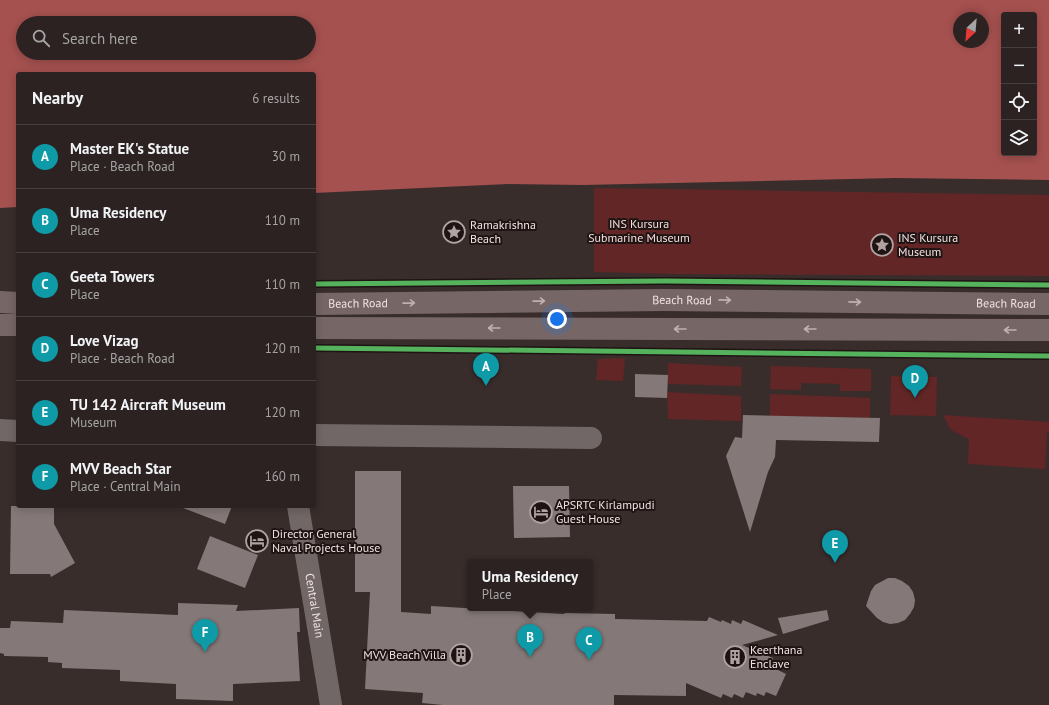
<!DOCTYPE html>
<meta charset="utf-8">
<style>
body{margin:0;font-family:"PT Sans",sans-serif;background:#372f2e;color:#f1f3f6}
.controls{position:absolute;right:12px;top:12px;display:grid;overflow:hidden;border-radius:4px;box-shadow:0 2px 10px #0003}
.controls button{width:36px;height:36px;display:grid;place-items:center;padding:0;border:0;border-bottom:1px solid #473f3f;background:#2b2221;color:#f1f3f6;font:20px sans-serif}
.compass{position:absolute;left:953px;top:12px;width:36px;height:36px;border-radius:50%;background:#2b2221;box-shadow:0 2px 10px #0003;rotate:206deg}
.you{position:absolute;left:557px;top:319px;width:14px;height:14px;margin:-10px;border:3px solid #fff;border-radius:50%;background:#1a73e8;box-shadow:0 0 0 6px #1a73e833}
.badge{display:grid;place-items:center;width:26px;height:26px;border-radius:50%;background:#b45309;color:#fff;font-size:13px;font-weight:700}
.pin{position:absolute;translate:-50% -33px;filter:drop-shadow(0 1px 2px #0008)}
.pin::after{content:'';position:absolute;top:21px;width:14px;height:12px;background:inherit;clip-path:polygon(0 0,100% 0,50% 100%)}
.popup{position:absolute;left:467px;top:559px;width:126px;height:52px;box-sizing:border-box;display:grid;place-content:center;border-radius:4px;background:#2b2221;filter:drop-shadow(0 1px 3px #0005);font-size:13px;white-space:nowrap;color:#a6a4a5}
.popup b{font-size:15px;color:#f1f3f6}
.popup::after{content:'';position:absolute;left:50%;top:100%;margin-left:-8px;border:8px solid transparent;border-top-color:#2b2221}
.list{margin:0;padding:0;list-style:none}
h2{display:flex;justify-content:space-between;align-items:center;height:52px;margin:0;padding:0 16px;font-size:17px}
h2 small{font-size:13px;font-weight:400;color:#a6a4a5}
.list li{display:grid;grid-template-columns:26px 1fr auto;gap:12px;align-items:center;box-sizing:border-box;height:64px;padding:0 16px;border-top:1px solid #473f3f}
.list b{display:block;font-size:15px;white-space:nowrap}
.list p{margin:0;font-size:13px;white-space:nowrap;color:#a6a4a5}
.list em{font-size:13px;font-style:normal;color:#a6a4a5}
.icon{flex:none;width:22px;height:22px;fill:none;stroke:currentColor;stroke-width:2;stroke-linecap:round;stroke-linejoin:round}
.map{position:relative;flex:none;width:1049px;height:705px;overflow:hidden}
.search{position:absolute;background:#2b2221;box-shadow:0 2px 10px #0003;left:16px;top:16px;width:300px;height:44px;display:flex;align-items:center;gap:10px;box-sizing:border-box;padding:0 14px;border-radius:22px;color:#a6a4a5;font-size:15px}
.panel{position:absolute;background:#2b2221;box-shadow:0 2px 10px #0003;left:16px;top:72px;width:300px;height:436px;border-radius:4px}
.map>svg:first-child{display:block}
.green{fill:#632626}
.water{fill:#a5514f;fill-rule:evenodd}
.building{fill:#847978}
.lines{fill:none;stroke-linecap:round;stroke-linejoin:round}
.street{stroke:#716766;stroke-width:22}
.primary{stroke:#766766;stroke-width:22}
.cycleway-casing{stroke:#1e1413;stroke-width:8}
.cycleway{stroke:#56b35d;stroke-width:5}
.oneway{stroke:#c0b1b0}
.labels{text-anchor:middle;stroke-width:4;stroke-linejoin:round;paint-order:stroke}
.park-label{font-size:12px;fill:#f8dddb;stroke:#1e1413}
.poi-label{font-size:12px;fill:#f2e2e1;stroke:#1e1413;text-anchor:start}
.street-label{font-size:12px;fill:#f2e2e1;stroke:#1e1413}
</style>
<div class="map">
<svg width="1049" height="705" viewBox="0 0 1049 705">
<rect width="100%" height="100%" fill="#392d2c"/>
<g class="green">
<polygon points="594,188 1049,195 1049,276 677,274 594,272"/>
<polygon points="625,358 623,381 596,380 598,359"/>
<polygon points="668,363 742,367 741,386 668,384"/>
<polygon points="771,366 871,369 871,391 840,391 840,384 801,383 801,390 770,389"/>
<polygon points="891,376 937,377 936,416 890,415"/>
<polygon points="667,392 741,396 741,421 668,419"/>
<polygon points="770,394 870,398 870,418 770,416"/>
<polygon points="943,415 1049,422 1049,431 1047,431 1045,469 968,464 969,439 951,430"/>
</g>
<path class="water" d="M 0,0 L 1049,0 L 1049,180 L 895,178 L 583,185 L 508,184 L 314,193 L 314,74 L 18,74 L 18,207 L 0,208 ZM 1004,15 L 1034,15 L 1034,153 L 1004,153 ZM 959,18 L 983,18 L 983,42 L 959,42 ZM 23,23 L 309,23 L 309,53 L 23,53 Z"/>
<g class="building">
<polygon points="635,374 668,375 667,398 635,397"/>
<polygon points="743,415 880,418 879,442 776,440 775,457 768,472 750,532 726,456 735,437 742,438"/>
<polygon points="355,471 401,471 401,612 431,614 431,606 564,614 565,613 615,614 615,619 707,621 709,617 721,622 722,620 731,624 732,620 741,624 743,620 778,635 742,645 773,658 770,666 786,674 776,696 766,692 764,696 757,693 756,696 746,692 743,698 734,694 732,698 723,694 721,698 686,683 686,696 614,695 614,705 443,705 422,703 423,693 365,689 370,592 355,592"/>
<polygon points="513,486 569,486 570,537 514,538"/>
<polygon points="11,506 54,506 54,524 75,563 51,577 50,574 10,574"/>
<polygon points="183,506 232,506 225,524 183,508"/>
<polygon points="210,536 258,555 245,588 197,569"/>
<polygon points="888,578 895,578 902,581 909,586 913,592 915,600 914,607 910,614 905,620 898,623 890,624 883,622 877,618 866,606 871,591 875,585"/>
<polygon points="178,603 238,605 236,611 299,608 300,632 297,632 300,681 233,684 233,701 176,699 176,684 120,681 120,670 62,668 62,663 48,662 48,657 4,656 4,654 0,653 0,628 10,628 11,621 63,623 64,610 178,615"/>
<polygon points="827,610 829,620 783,634 778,618"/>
</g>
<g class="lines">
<g class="street">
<polyline points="0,430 18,431"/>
<polyline points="314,435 591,438"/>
<path id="s1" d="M 298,506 L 331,705"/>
</g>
<g class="primary">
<polyline points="0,302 18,303"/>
<path id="s2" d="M 314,304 L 664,300 L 1049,304"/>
<polyline points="0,325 18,325"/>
<polyline points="314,328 1049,330"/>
</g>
<g class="cycleway-casing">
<g id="cycleway">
<polyline points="314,284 665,281 1049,285"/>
<polyline points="314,348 1049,356"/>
</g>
</g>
<use href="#cycleway" class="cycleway"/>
</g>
<defs><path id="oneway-shaft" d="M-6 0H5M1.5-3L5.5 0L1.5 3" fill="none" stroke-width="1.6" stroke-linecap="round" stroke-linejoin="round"/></defs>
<g class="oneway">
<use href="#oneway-shaft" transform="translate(725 300) rotate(1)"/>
<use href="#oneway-shaft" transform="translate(539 301) rotate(-1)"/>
<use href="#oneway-shaft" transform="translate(855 302) rotate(1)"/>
<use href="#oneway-shaft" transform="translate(409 303) rotate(-1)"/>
<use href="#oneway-shaft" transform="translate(494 328) rotate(-180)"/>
<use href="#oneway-shaft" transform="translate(680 329) rotate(-180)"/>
<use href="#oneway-shaft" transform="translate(810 329) rotate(-180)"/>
<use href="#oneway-shaft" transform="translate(1010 330) rotate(-180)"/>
</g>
<defs>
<g id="sight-ring" transform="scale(1.15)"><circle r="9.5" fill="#1e1413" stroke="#b1a3a2" stroke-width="1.5"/><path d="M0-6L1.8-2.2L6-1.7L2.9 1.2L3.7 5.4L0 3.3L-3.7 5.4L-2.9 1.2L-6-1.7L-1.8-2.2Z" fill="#b1a3a2"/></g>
<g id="hotel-ring" transform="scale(1.15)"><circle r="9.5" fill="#1e1413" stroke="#b1a3a2" stroke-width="1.5"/><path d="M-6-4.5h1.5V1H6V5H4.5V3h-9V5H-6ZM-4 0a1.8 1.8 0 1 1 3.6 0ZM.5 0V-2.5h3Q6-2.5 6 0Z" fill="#b1a3a2"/></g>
<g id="building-ring" transform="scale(1.15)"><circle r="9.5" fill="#1e1413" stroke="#b1a3a2" stroke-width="1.5"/><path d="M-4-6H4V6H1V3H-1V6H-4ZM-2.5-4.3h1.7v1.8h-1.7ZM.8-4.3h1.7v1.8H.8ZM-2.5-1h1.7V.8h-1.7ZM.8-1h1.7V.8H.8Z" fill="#b1a3a2"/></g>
</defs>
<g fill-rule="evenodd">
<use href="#sight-ring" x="454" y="232"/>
<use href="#sight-ring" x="882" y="245"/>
<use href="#hotel-ring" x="541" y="512"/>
<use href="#hotel-ring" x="257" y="541"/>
<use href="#building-ring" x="461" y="655"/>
<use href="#building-ring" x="735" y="657"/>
</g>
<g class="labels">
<g class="park-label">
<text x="639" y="228">INS Kursura<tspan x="639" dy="14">Submarine Museum</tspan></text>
</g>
<g class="poi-label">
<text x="470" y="229">Ramakrishna<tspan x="470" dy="14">Beach</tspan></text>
<text x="898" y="242">INS Kursura<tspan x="898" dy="14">Museum</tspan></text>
<text x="556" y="509">APSRTC Kirlampudi<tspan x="556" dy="14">Guest House</tspan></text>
<text x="272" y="538">Director General<tspan x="272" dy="14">Naval Projects House</tspan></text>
<text x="750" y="654">Keerthana<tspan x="750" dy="14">Enclave</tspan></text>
<text x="446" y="659" text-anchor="end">MVV Beach Villa</text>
</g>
<g class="street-label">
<text dy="4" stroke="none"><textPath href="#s2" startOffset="368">Beach Road</textPath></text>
<text dy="4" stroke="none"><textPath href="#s2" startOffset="44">Beach Road</textPath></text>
<text dy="4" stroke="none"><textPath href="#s2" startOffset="692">Beach Road</textPath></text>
<text dy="4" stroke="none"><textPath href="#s1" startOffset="101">Central Main</textPath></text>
</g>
</g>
</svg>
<div class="controls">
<button>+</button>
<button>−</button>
<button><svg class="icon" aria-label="locate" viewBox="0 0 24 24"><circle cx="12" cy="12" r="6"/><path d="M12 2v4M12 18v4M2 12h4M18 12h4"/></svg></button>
<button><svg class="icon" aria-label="layers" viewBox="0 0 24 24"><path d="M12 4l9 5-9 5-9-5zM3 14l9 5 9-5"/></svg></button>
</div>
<svg class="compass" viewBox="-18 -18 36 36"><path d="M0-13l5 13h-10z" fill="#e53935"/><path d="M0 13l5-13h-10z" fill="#a6a4a5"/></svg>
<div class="you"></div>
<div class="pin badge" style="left:486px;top:386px;background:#0f9aa8">A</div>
<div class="pin badge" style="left:530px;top:657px;background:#0f9aa8">B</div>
<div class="popup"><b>Uma Residency</b>Place</div>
<div class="pin badge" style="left:589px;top:660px;background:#0f9aa8">C</div>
<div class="pin badge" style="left:915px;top:398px;background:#0f9aa8">D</div>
<div class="pin badge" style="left:835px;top:563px;background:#0f9aa8">E</div>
<div class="pin badge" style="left:205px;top:652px;background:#0f9aa8">F</div>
<div class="search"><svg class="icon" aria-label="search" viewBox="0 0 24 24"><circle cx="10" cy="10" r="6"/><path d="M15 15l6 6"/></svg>Search here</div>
<section class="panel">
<h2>Nearby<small>6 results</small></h2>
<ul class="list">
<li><span class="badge" style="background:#0f9aa8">A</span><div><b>Master EK's Statue</b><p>Place · Beach Road</p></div><em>30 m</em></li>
<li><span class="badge" style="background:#0f9aa8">B</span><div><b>Uma Residency</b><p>Place</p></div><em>110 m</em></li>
<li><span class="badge" style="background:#0f9aa8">C</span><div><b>Geeta Towers</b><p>Place</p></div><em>110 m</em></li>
<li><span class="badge" style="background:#0f9aa8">D</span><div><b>Love Vizag</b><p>Place · Beach Road</p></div><em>120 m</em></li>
<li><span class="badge" style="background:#0f9aa8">E</span><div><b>TU 142 Aircraft Museum</b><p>Museum</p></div><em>120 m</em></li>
<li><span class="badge" style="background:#0f9aa8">F</span><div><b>MVV Beach Star</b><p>Place · Central Main</p></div><em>160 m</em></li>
</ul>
</section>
</div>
